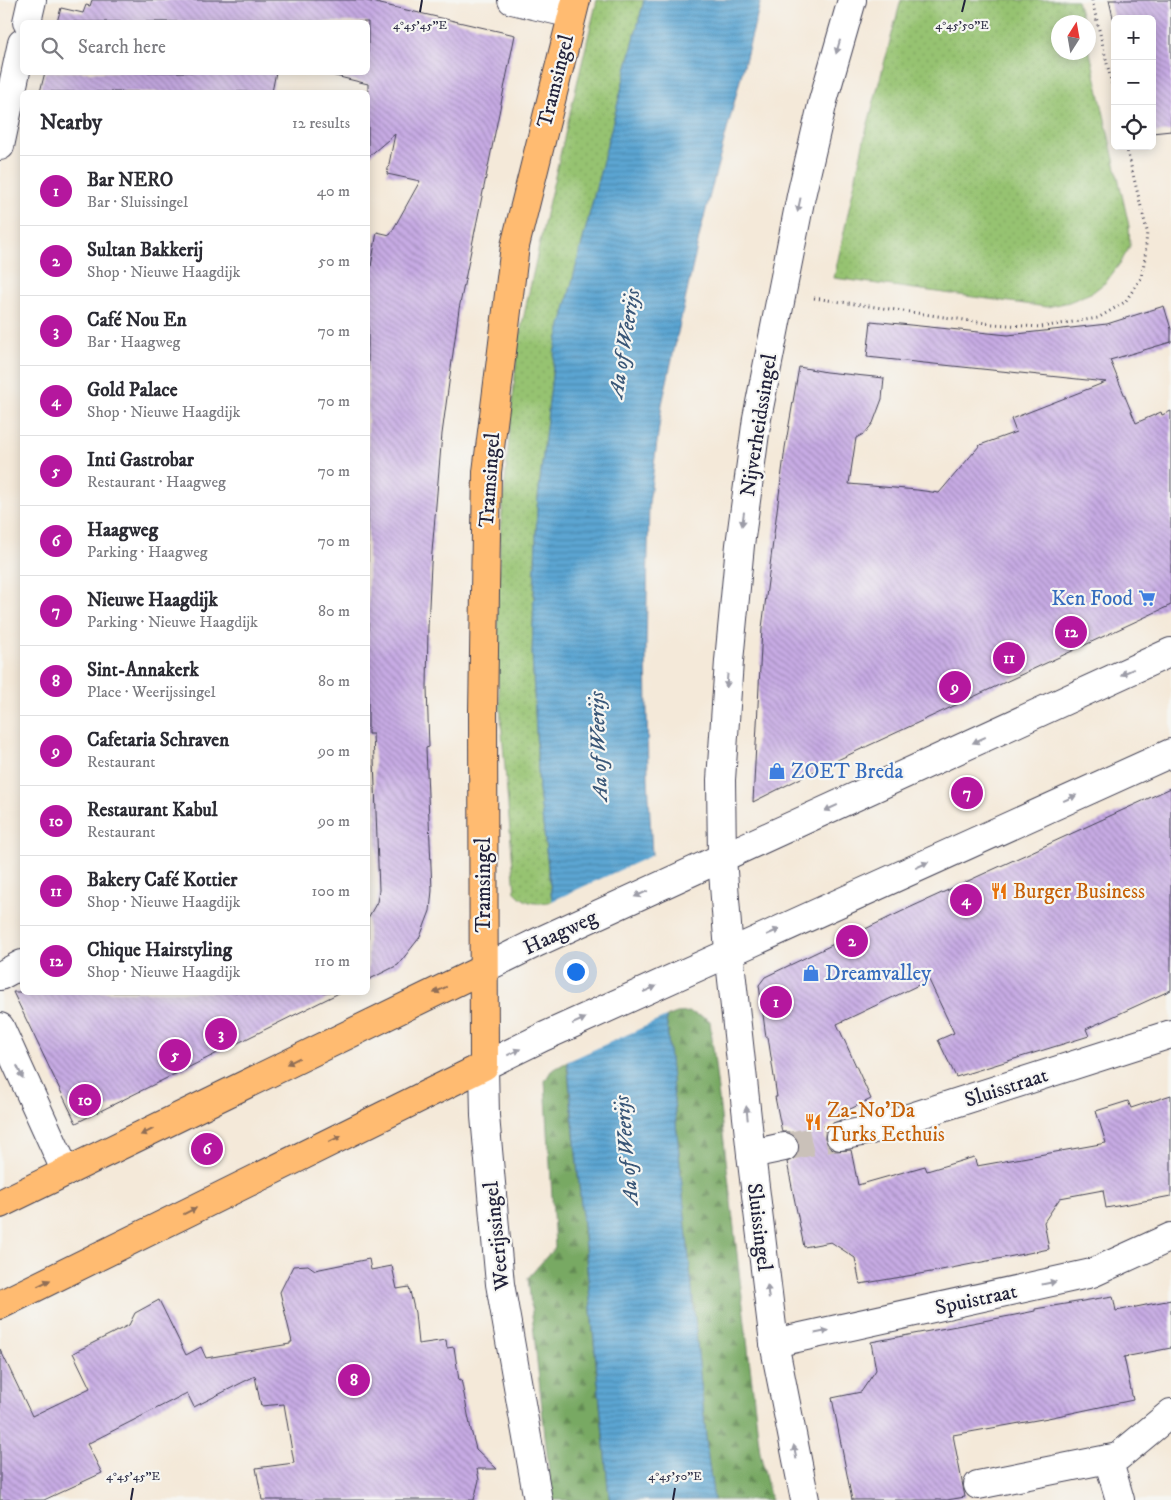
<!DOCTYPE html>
<meta charset="utf-8">
<style>
body{margin:0;font-family:"IM FELL DW Pica",serif;background:#f2f2f3;color:#2b2b33}
.controls{position:absolute;right:15px;top:15px;display:grid;overflow:hidden;border-radius:8px;box-shadow:0 2px 12px #0003}
.controls button{width:45px;height:45px;display:grid;place-items:center;padding:0;border:0;border-bottom:1px solid #e1e1e2;background:#fff;color:#2b2b33;font:25px sans-serif}
.compass{position:absolute;left:1051px;top:15px;width:45px;height:45px;border-radius:50%;background:#fff;box-shadow:0 2px 12px #0003;rotate:11deg}
.you{position:absolute;left:575px;top:971px;width:18px;height:18px;margin:-12px;border:4px solid #fff;border-radius:50%;background:#1a73e8;box-shadow:0 0 0 8px #1a73e833}
.badge{display:grid;place-items:center;width:32px;height:32px;border-radius:50%;background:#b5179e;color:#fff;font-size:16px;font-weight:700}
.pin{position:absolute;translate:-50% -50%;border:2px solid #fff;box-shadow:0 1px 5px #0006}
.list{margin:0;padding:0;list-style:none}
h2{display:flex;justify-content:space-between;align-items:center;height:65px;margin:0;padding:0 20px;font-size:21px}
h2 small{font-size:16px;font-weight:400;color:#7c7c81}
.list li{display:grid;grid-template-columns:32px 1fr auto;gap:15px;align-items:center;box-sizing:border-box;height:70px;padding:0 20px;border-top:1px solid #e1e1e2}
.list b{display:block;font-size:19px;white-space:nowrap}
.list p{margin:0;font-size:16px;white-space:nowrap;color:#7c7c81}
.list em{font-size:16px;font-style:normal;color:#7c7c81}
.icon{flex:none;width:28px;height:28px;fill:none;stroke:currentColor;stroke-width:2;stroke-linecap:round;stroke-linejoin:round}
.map{position:relative;flex:none;width:1171px;height:1500px;overflow:hidden}
.search{position:absolute;background:#fff;box-shadow:0 2px 12px #0003;left:20px;top:20px;width:350px;height:55px;display:flex;align-items:center;gap:12px;box-sizing:border-box;padding:0 18px;border-radius:8px;color:#7c7c81;font-size:19px}
.panel{position:absolute;background:#fff;box-shadow:0 2px 12px #0003;left:20px;top:90px;width:350px;height:905px;border-radius:8px}
.map>svg:first-child{display:block}
.grass{fill:url(#grass-dots);stroke:#5c7256}
.forest{fill:url(#forest-firs);stroke:#4d664f}
.water{fill:url(#water-rules);stroke:#3e6486}
.pier{fill:#f4e9d9}
.building{fill:url(#building-back-hatch)}
.lines{fill:none;stroke-linecap:round;stroke-linejoin:round}
.minor-tunnel{stroke:#cac1b9;stroke-width:28;stroke-dasharray:28 14;stroke-linecap:butt}
.minor-casing{stroke:#424053;stroke-width:30}
.major-casing{stroke:#424053;stroke-width:30}
.path{stroke:#424053;stroke-width:3;stroke-dasharray:1 4;stroke-linecap:butt}
.minor{stroke:#fff;stroke-width:28}
.major{stroke:#ffbb71;stroke-width:28}
.oneway{fill:#9c9ca7}
.oneway2{fill:#906e56}
.ticks{fill:none;stroke:#22223b;stroke-width:2}
.labels{text-anchor:middle;stroke-width:4.5;stroke-linejoin:round;paint-order:stroke}
.street-label{font-size:21px;fill:#22223b;stroke:#f6f6f2}
.shop-label{font-size:21px;fill:#366cbe;stroke:#f6f6f2;text-anchor:start}
.food-label{font-size:21px;fill:#c56008;stroke:#f6f6f2;text-anchor:start}
.water-label{font-size:22px;font-style:italic;fill:#395677;stroke:#f6f6f2}
.ticks-label{font-size:12px;text-anchor:middle;fill:#22223b;stroke:#f6f6f2;stroke-width:4.5;stroke-linejoin:round;paint-order:stroke}
</style>
<div class="map">
<svg width="1171" height="1500" viewBox="0 0 1171 1500">
<defs>
<pattern id="grass-dots" width="8" height="8" patternUnits="userSpaceOnUse" patternTransform="scale(1.25)"><rect width="8" height="8" fill="#96c371"/><path d="M2 2h.1M6 6h.1" fill="none" stroke="#81a763" stroke-width="1.8" stroke-linecap="round"/></pattern>
<pattern id="forest-firs" width="22" height="20" patternUnits="userSpaceOnUse" patternTransform="scale(1.25)"><rect width="22" height="20" fill="#78a963"/><path d="M5 1l3.5 6h-7zM16 11l3.5 6h-7z" fill="#628953"/></pattern>
<pattern id="water-rules" width="6" height="5" patternUnits="userSpaceOnUse" patternTransform="scale(1.25)"><rect width="6" height="5" fill="#5ba5d2"/><path d="M0 2.5h6" fill="none" stroke="#4b86ac"/></pattern>
<pattern id="building-back-hatch" width="6" height="6" patternUnits="userSpaceOnUse" patternTransform="scale(1.25)"><rect width="6" height="6" fill="#c7abe4"/><path d="M-1 5l2 2M0 0l6 6M5-1l2 2" fill="none" stroke="#a18bba"/></pattern>
</defs>
<rect width="100%" height="100%" fill="#f6f6f2"/>
<filter id="ink" filterUnits="userSpaceOnUse"><feTurbulence type="fractalNoise" baseFrequency=".02" numOctaves="2"/><feDisplacementMap in="SourceGraphic" scale="10" xChannelSelector="R" yChannelSelector="G"/><feConvolveMatrix kernelMatrix="1 2 1 2 8 2 1 2 1" color-interpolation-filters="sRGB"/></filter>
<filter id="wash" filterUnits="userSpaceOnUse"><feTurbulence type="fractalNoise" baseFrequency=".0096" numOctaves="4" result="noise"/><feDisplacementMap in="SourceGraphic" scale="20" xChannelSelector="R" yChannelSelector="G"/><feGaussianBlur stdDeviation="1.12" result="paint"/><feColorMatrix in="noise" values="0 0 0 0 0 0 0 0 0 0 0 0 0 0 0 0 0 1.4 0 .05"/><feComposite in="paint" operator="in"/></filter>
<g filter="url(#wash)">
<rect width="100%" height="100%" fill="#f4e9d9"/>
<g class="grass">
<path d="M 597,0 L 644,0 L 555,349 L 537,507 L 532,653 L 539,791 L 552,901 C 537,905 526,904 515,892 L 496,657 L 500,535 L 518,343 L 546,214 Z"/>
<polygon points="901,0 1077,0 1083,22 1058,22 1058,52 1088,52 1089,48 1129,226 1130,246 1121,262 1106,282 1093,292 1069,302 1047,307 834,278 865,135"/>
</g>
<g class="forest">
<polygon points="689,1012 706,1018 710,1021 760,1452 771,1500 714,1500 708,1458 666,1017 677,1013"/>
<polygon points="567,1062 609,1497 610,1500 552,1500 528,1278 555,1247 545,1081 551,1071"/>
</g>
<polygon class="water" points="644,0 761,0 701,229 662,404 649,503 646,646 648,778 652,855 666,1017 708,1458 714,1500 610,1500 609,1497 552,901 539,791 532,653 537,507 555,349"/>
<polygon class="pier" points="655,854 668,1016 564,1063 550,902"/>
<g id="blocks">
<g class="building">
<polygon points="92,0 363,0 515,35 459,309 442,434 431,564 428,627 427,688 429,747 426,748 432,890 430,911 420,937 398,965 368,980 368,918 377,902 379,890 373,734 368,734 368,283 377,232 390,235 420,181 387,174 395,134 368,157 368,84 319,72 368,72 368,22 57,22 61,8 83,13 86,5 90,6"/>
<polygon points="1109,0 1171,0 1171,131 1152,133 1152,19 1115,19 1115,26"/>
<polygon points="45,72 276,72 272,92 40,92"/>
<polygon points="1164,306 1171,329 1171,342 1110,360 1136,423 1161,412 1162,415 1171,411 1171,605 829,764 753,802 762,628 785,448 799,367 826,372 884,378 882,399 873,423 865,433 856,438 849,484 917,490 939,493 980,445 1016,432 1011,419 1106,382 867,357 871,321 1008,335 1107,324"/>
<polygon points="1171,788 1171,990 1086,1029 1089,1036 956,1077 938,1040 954,1033 929,980 837,1024 871,1099 842,1113 843,1119 829,1125 825,1130 825,1138 828,1146 834,1151 851,1150 858,1185 925,1166 927,1171 974,1157 977,1166 1106,1143 1096,1111 1128,1101 1131,1108 1171,1095 1171,1196 1106,1208 1103,1190 1060,1198 1044,1222 1049,1249 931,1272 860,1284 855,1258 831,1242 804,1247 787,1162 795,1158 799,1152 799,1144 795,1136 789,1132 782,1132 775,1097 777,1097 768,1037 766,1037 759,985 765,977 909,908"/>
<polygon points="13,992 341,992 76,1123"/>
<polygon points="369,1259 371,1270 392,1266 397,1289 409,1287 415,1313 418,1344 446,1340 447,1348 454,1347 459,1380 461,1379 471,1430 476,1449 497,1469 477,1469 479,1480 474,1500 262,1500 256,1468 294,1463 284,1404 261,1406 255,1376 194,1407 187,1393 87,1444 102,1473 44,1500 0,1500 0,1349 32,1416 90,1388 73,1353 129,1325 135,1313 159,1300 186,1355 201,1347 206,1358 290,1344 290,1342 292,1342 280,1292 293,1266 308,1265 315,1270"/>
<polygon points="1113,1296 1116,1311 1171,1300 1171,1348 1124,1357 1133,1400 1048,1418 953,1435 965,1497 947,1500 852,1500 832,1398 861,1392 876,1370 871,1342 1015,1315 1035,1311 1035,1309"/>
</g>
</g>
</g>
<g filter="url(#ink)">
<use href="#blocks" fill-opacity="0" stroke="#424053" stroke-width="1"/>
<g class="lines">
<polyline class="minor-tunnel" points="784,1147 840,1136"/>
<g class="minor-casing">
<g id="minor">
<polyline points="512,0 572,14"/>
<polyline points="27,22 32,0"/>
<polyline points="0,146 22,43"/>
<polyline points="483,969 538,942 1171,652"/>
<polyline points="0,976 22,964"/>
<polyline points="0,1027 66,1172"/>
<polyline points="840,1136 871,1130 1171,1034"/>
<polyline points="751,1154 784,1147"/>
<polyline points="774,1343 1092,1273 1171,1237"/>
<polyline points="1108,1459 1120,1500"/>
<polyline points="978,1485 1118,1457 1171,1413"/>
<polyline points="538,1500 500,1284 485,1116 484,1066 543,1037 1171,753"/>
<polyline points="805,1500 774,1343 751,1154 729,952 722,858 721,780 729,661 740,545 757,418 801,196 823,101 852,0"/>
</g>
</g>
<g class="major-casing">
<g id="major">
<polyline points="0,1204 483,969"/>
<polyline points="0,1305 484,1066 483,712 487,472 515,246 576,0"/>
</g>
</g>
<g class="path">
<polyline points="1092,0 1115,97"/>
<polyline points="814,298 992,324 1041,327 1098,318 1125,302 1141,278 1145,258 1147,231 1126,146"/>
</g>
<use href="#minor" class="minor"/>
<use href="#major" class="major"/>
</g>
<defs><path id="oneway-solid" d="M-6-.8H1V-3.2L6.5 0L1 3.2V.8H-6Z" transform="scale(1.25)"/></defs>
<g class="oneway">
<use href="#oneway-solid" transform="translate(838 47) rotate(106)"/>
<use href="#oneway-solid" transform="translate(799 205) rotate(102)"/>
<use href="#oneway-solid" transform="translate(743 519) rotate(98)"/>
<use href="#oneway-solid" transform="translate(1127 672) rotate(155)"/>
<use href="#oneway-solid" transform="translate(727 681) rotate(94)"/>
<use href="#oneway-solid" transform="translate(979 740) rotate(155)"/>
<use href="#oneway-solid" transform="translate(1070 798) rotate(-24)"/>
<use href="#oneway-solid" transform="translate(831 808) rotate(155)"/>
<use href="#oneway-solid" transform="translate(922 865) rotate(-24)"/>
<use href="#oneway-solid" transform="translate(641 894) rotate(156)"/>
<use href="#oneway-solid" transform="translate(773 932) rotate(-24)"/>
<use href="#oneway-solid" transform="translate(650 989) rotate(-24)"/>
<use href="#oneway-solid" transform="translate(579 1021) rotate(-24)"/>
<use href="#oneway-solid" transform="translate(514 1052) rotate(-26)"/>
<use href="#oneway-solid" transform="translate(20 1072) rotate(65)"/>
<use href="#oneway-solid" transform="translate(747 1113) rotate(-96)"/>
<use href="#oneway-solid" transform="translate(1049 1283) rotate(-12)"/>
<use href="#oneway-solid" transform="translate(768 1292) rotate(-97)"/>
<use href="#oneway-solid" transform="translate(822 1332) rotate(-12)"/>
<use href="#oneway-solid" transform="translate(795 1452) rotate(-101)"/>
</g>
<g class="oneway2">
<use href="#oneway-solid" transform="translate(440 990) rotate(154)"/>
<use href="#oneway-solid" transform="translate(293 1061) rotate(154)"/>
<use href="#oneway-solid" transform="translate(147 1132) rotate(154)"/>
<use href="#oneway-solid" transform="translate(335 1139) rotate(-26)"/>
<use href="#oneway-solid" transform="translate(190 1211) rotate(-26)"/>
<use href="#oneway-solid" transform="translate(44 1283) rotate(-26)"/>
</g>
</g>
<path class="ticks" d="M 420,12 L 422,0M 962,12 L 965,0M 131,1500 L 133,1488M 673,1500 L 675,1488"/>
<defs>
<g id="supermarket-bare" transform="scale(1.35)"><path d="M-6-5.5h2.5l.6 2H6L4.5 2H-2.5L-4.4-4H-6ZM-1.5 3.2a1.3 1.3 0 1 0 .1 0ZM3 3.2a1.3 1.3 0 1 0 .1 0Z" fill="#3f7fe0" stroke="#f6f6f2" stroke-width="2.5" paint-order="stroke"/></g>
<g id="shop-bare" transform="scale(1.35)"><path d="M-5-2.5h2.3a2.7 3.5 0 0 1 5.4 0H5L5.5 6h-11ZM-1.5-2.5h3a1.5 2.3 0 0 0-3 0Z" fill="#3f7fe0" stroke="#f6f6f2" stroke-width="2.5" paint-order="stroke"/></g>
<g id="restaurant-bare" transform="scale(1.35)"><path d="M-5-6h1v4h1v-4h1v4h1v-4h1v5L-1.5 .5V6h-2V.5L-5-1ZM5-6V6H3V1.5H1.5Q1.5-4 5-6Z" fill="#e8710a" stroke="#f6f6f2" stroke-width="2.5" paint-order="stroke"/></g>
</defs>
<g fill-rule="evenodd">
<use href="#supermarket-bare" x="1147" y="598"/>
<use href="#shop-bare" x="777" y="771"/>
<use href="#restaurant-bare" x="999" y="891"/>
<use href="#shop-bare" x="811" y="973"/>
<use href="#restaurant-bare" x="813" y="1122"/>
</g>
<g class="labels">
<g class="street-label">
<text transform="translate(555 81) rotate(-76)" y="7">Tramsingel</text>
<text transform="translate(758 425) rotate(-81)" y="7">Nijverheidssingel</text>
<text transform="translate(489 480) rotate(-86)" y="7">Tramsingel</text>
<text transform="translate(483 885) rotate(-90)" y="7">Tramsingel</text>
<text transform="translate(560 932) rotate(-25)" y="7">Haagweg</text>
<text transform="translate(1006 1087) rotate(-18)" y="7">Sluisstraat</text>
<text transform="translate(760 1227) rotate(83)" y="7">Sluissingel</text>
<text transform="translate(496 1236) rotate(-96)" y="7">Weerijssingel</text>
<text transform="translate(976 1299) rotate(-12)" y="7">Spuistraat</text>
</g>
<g class="shop-label">
<text x="1133" y="605" text-anchor="end">Ken Food</text>
<text x="791" y="778">ZOET Breda</text>
<text x="825" y="980">Dreamvalley</text>
</g>
<g class="food-label">
<text x="1013" y="898">Burger Business</text>
<text x="827" y="1117">Za-No'Da<tspan x="827" dy="24">Turks Eethuis</tspan></text>
</g>
<g class="water-label">
<text transform="translate(623 343) rotate(-81)" y="8">Aa of Weerijs</text>
<text transform="translate(597 746) rotate(-92)" y="8">Aa of Weerijs</text>
<text transform="translate(625 1150) rotate(-95)" y="8">Aa of Weerijs</text>
</g>
</g>
<g class="ticks-label">
<text x="420" y="29">4°45'45"E</text>
<text x="962" y="29">4°45'50"E</text>
<text x="133" y="1480">4°45'45"E</text>
<text x="675" y="1480">4°45'50"E</text>
</g>
</svg>
<div class="controls">
<button>+</button>
<button>−</button>
<button><svg class="icon" aria-label="locate" viewBox="0 0 24 24"><circle cx="12" cy="12" r="6"/><path d="M12 2v4M12 18v4M2 12h4M18 12h4"/></svg></button>
</div>
<svg class="compass" viewBox="-18 -18 36 36"><path d="M0-13l5 13h-10z" fill="#e53935"/><path d="M0 13l5-13h-10z" fill="#7c7c81"/></svg>
<div class="you"></div>
<div class="pin badge" style="left:776px;top:1002px">1</div>
<div class="pin badge" style="left:852px;top:941px">2</div>
<div class="pin badge" style="left:221px;top:1034px">3</div>
<div class="pin badge" style="left:966px;top:900px">4</div>
<div class="pin badge" style="left:175px;top:1055px">5</div>
<div class="pin badge" style="left:207px;top:1149px">6</div>
<div class="pin badge" style="left:967px;top:793px">7</div>
<div class="pin badge" style="left:354px;top:1380px">8</div>
<div class="pin badge" style="left:955px;top:687px">9</div>
<div class="pin badge" style="left:85px;top:1100px">10</div>
<div class="pin badge" style="left:1009px;top:658px">11</div>
<div class="pin badge" style="left:1071px;top:632px">12</div>
<div class="search"><svg class="icon" aria-label="search" viewBox="0 0 24 24"><circle cx="10" cy="10" r="6"/><path d="M15 15l6 6"/></svg>Search here</div>
<section class="panel">
<h2>Nearby<small>12 results</small></h2>
<ul class="list">
<li><span class="badge">1</span><div><b>Bar NERO</b><p>Bar · Sluissingel</p></div><em>40 m</em></li>
<li><span class="badge">2</span><div><b>Sultan Bakkerij</b><p>Shop · Nieuwe Haagdijk</p></div><em>50 m</em></li>
<li><span class="badge">3</span><div><b>Café Nou En</b><p>Bar · Haagweg</p></div><em>70 m</em></li>
<li><span class="badge">4</span><div><b>Gold Palace</b><p>Shop · Nieuwe Haagdijk</p></div><em>70 m</em></li>
<li><span class="badge">5</span><div><b>Inti Gastrobar</b><p>Restaurant · Haagweg</p></div><em>70 m</em></li>
<li><span class="badge">6</span><div><b>Haagweg</b><p>Parking · Haagweg</p></div><em>70 m</em></li>
<li><span class="badge">7</span><div><b>Nieuwe Haagdijk</b><p>Parking · Nieuwe Haagdijk</p></div><em>80 m</em></li>
<li><span class="badge">8</span><div><b>Sint-Annakerk</b><p>Place · Weerijssingel</p></div><em>80 m</em></li>
<li><span class="badge">9</span><div><b>Cafetaria Schraven</b><p>Restaurant</p></div><em>90 m</em></li>
<li><span class="badge">10</span><div><b>Restaurant Kabul</b><p>Restaurant</p></div><em>90 m</em></li>
<li><span class="badge">11</span><div><b>Bakery Café Kottier</b><p>Shop · Nieuwe Haagdijk</p></div><em>100 m</em></li>
<li><span class="badge">12</span><div><b>Chique Hairstyling</b><p>Shop · Nieuwe Haagdijk</p></div><em>110 m</em></li>
</ul>
</section>
</div>
